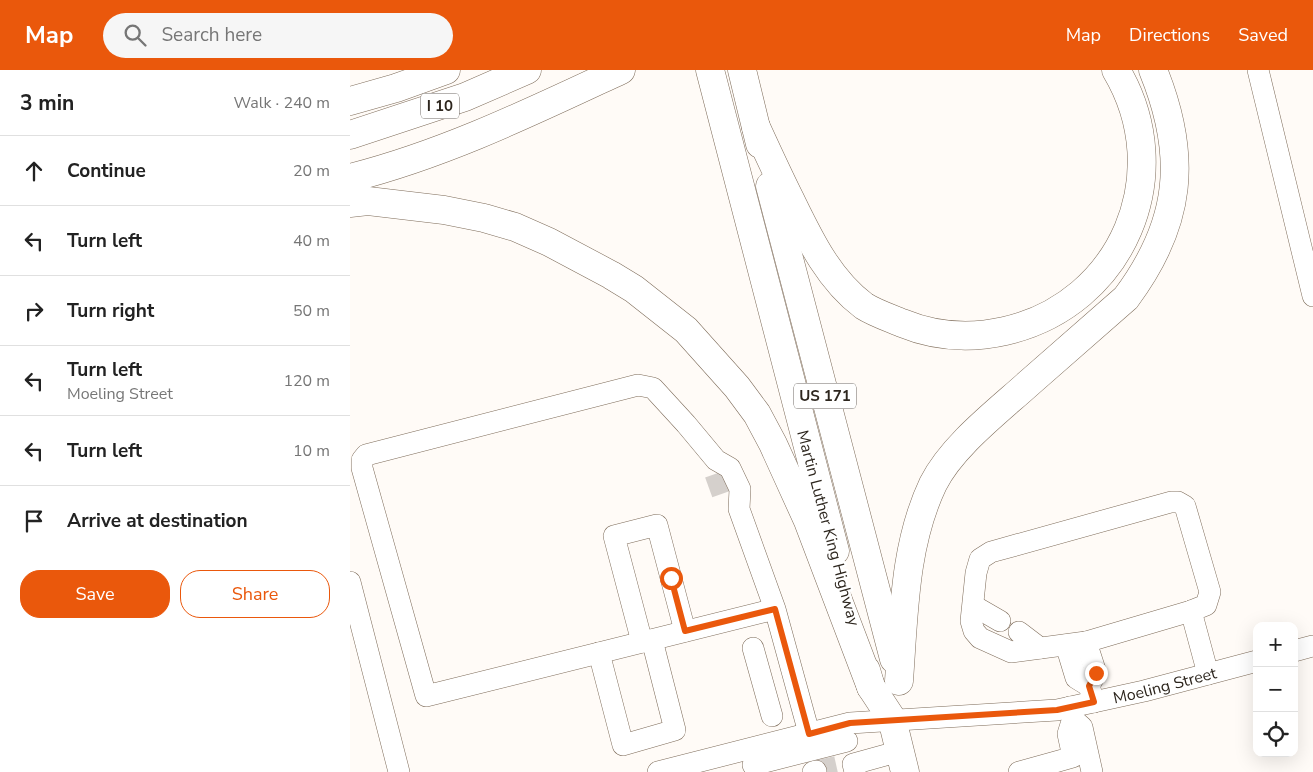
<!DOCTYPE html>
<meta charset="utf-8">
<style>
body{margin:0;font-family:"Nunito Sans",sans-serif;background:#f6f6f6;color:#222}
.controls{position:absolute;right:15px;bottom:15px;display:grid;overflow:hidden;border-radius:10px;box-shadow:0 5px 20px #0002}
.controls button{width:45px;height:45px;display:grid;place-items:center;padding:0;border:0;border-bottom:1px solid #e0e0e0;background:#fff;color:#222;font:25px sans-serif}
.stop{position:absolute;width:15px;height:15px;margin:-11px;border:4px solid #ea580c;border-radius:50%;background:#fff}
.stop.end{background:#ea580c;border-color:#fff;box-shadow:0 1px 5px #0008}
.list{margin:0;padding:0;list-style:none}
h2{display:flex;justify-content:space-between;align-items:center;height:65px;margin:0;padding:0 20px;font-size:21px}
h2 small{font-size:16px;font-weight:400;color:#767676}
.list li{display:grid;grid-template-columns:32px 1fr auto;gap:15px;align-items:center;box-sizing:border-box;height:70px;padding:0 20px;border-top:1px solid #e0e0e0}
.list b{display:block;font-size:19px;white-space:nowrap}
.list p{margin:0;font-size:16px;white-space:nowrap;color:#767676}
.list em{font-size:16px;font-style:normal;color:#767676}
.actions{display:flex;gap:10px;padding:15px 20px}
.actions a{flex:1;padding:11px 0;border:1px solid #ea580c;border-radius:20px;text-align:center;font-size:18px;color:#ea580c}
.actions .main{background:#ea580c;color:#fff}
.icon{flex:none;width:28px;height:28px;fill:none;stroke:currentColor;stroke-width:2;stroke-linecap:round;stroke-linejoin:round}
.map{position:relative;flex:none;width:963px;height:702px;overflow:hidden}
header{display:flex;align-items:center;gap:30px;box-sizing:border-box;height:70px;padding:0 25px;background:#ea580c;color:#fff}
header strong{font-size:24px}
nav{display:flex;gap:28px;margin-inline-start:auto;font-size:18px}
.search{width:350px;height:45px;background:#f6f6f6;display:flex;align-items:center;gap:12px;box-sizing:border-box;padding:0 18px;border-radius:28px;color:#767676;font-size:19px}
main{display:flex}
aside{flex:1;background:#fff}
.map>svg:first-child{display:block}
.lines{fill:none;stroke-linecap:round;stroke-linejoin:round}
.minor-tunnel{stroke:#d5d0cc;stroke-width:21;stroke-dasharray:21 11;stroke-linecap:butt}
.minor-casing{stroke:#7e6c5a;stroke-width:22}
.highway-casing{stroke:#7e6c5a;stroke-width:29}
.minor{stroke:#fff;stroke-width:21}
.highway{stroke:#fff;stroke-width:28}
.route{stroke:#ea580c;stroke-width:6}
.labels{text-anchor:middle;stroke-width:5;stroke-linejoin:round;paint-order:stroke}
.shield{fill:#fff;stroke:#6c6762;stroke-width:1}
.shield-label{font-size:15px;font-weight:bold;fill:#2d261e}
.street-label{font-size:16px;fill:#2d261e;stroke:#fff}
</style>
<header>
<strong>Map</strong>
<div class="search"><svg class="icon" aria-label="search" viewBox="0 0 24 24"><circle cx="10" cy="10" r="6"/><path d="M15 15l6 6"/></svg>Search here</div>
<nav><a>Map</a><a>Directions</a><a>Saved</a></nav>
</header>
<main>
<aside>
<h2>3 min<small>Walk · 240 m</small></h2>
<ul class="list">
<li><svg class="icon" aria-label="ahead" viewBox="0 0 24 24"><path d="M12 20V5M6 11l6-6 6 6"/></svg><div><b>Continue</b></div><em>20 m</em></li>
<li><svg class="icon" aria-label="left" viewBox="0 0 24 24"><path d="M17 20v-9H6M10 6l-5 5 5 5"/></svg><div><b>Turn left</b></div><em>40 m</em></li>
<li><svg class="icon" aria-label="right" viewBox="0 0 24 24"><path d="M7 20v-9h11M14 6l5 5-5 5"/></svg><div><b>Turn right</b></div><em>50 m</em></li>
<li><svg class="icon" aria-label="left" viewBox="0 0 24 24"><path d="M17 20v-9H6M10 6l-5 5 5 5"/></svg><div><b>Turn left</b><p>Moeling Street</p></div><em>120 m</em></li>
<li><svg class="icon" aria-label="left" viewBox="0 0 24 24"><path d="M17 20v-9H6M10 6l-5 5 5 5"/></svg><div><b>Turn left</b></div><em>10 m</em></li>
<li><svg class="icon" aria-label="arrive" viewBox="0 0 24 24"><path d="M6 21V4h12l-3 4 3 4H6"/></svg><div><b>Arrive at destination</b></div></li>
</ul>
<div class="actions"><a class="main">Save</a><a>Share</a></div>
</aside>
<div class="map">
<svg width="963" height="702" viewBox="0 0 963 702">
<rect width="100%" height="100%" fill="#fffbf7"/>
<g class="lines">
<g class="minor-tunnel">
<polyline points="365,404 373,426"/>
<polyline points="466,701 493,695"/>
</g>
<g class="minor-casing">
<g id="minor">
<polyline points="908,0 963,226"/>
<polygon points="821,432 828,432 835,436 860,522 856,535 841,541 736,572 661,582 630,568 624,561 621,551 626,503 630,489 641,482"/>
<polyline points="0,512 49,702"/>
<polyline points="624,536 650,551"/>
<polyline points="425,539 76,626 12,398 12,390 16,385 288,315 303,318 336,354 366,390 380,398 390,419 389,439 425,539 459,663"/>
<polyline points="841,541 858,604"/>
<polyline points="669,562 690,578"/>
<polyline points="292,572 264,466 307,455 335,561"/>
<polyline points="736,572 746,603 739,616"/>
<polyline points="716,575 726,608 739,616 744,632"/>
<polyline points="403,578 422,646"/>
<polyline points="944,581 963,576"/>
<polyline points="249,583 273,675 325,660 302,570"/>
<polyline points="723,649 732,657 742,702"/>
<polyline points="403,695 497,671"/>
<path id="s1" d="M 308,702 L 500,653 L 707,640 L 794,621 L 907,591"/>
<polyline points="463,702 466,701"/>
<polyline points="505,702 503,694 550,681"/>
<polyline points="669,702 723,687 718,664 723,648 720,637"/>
</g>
</g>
<g class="highway-casing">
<g id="highway">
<polyline points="360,0 485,481"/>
<polyline points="392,0 410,74"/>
<polyline points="0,31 46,18 96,0"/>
<path d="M 406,57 C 417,81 428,105 440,129 C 459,168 478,209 514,236 C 525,243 540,248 552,253 C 586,267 620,269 655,261 C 773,234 828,104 766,0"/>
<polyline points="0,65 115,27 177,0"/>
<path d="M 0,108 C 95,84 183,41 271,0"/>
<polyline points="420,116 544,589"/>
<polyline points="0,133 18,131 94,140 134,148 165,157 199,172 261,205 284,219 336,260 387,317 407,344 423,374 458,451 521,617"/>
<polyline points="516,600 521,617 542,649 555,702"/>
<path d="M 549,611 C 554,544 554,475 583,414 C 602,376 648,341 679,313 C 712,284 744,256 776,228 C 832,153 838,86 803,0"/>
</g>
</g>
<use href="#minor" class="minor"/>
<use href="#highway" class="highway"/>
</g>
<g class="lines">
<polyline class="route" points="321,508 335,561 425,539 459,664 500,653 707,640 744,632 739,616 746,603"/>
</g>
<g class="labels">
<g class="shield">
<rect x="71" y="23.5" width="38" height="25" rx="4"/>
<rect x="444" y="313.5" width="62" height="25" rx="4"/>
</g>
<g class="shield-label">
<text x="90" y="41">I 10</text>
<text x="475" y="331">US 171</text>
</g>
<g class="street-label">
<text transform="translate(479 458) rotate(75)" y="6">Martin Luther King Highway</text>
<text dy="6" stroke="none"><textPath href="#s1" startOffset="516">Moeling Street</textPath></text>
</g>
</g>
</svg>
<div class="controls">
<button>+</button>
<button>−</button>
<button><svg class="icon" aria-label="locate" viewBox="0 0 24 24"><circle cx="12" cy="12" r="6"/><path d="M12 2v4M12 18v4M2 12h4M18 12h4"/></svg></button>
</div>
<div class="stop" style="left:321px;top:508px"></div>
<div class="stop end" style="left:746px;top:603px"></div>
</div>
</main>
